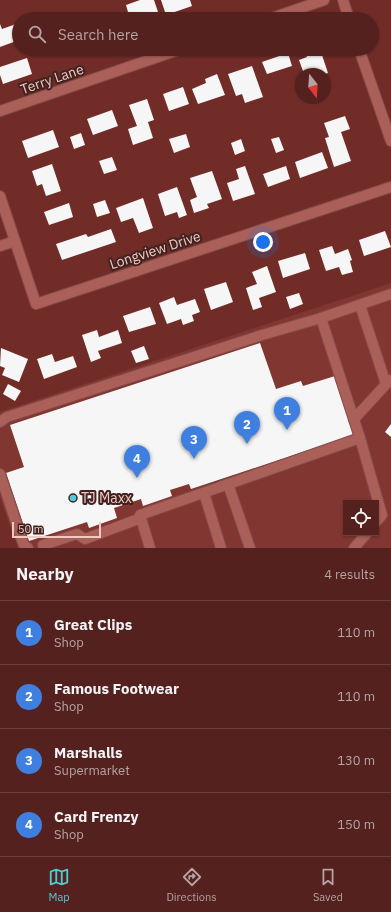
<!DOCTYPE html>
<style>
body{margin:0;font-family:"IBM Plex Sans",sans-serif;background:#5b2927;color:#f1f3f6}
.controls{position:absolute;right:12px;bottom:12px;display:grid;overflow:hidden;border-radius:0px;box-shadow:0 1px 3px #0004}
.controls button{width:36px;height:36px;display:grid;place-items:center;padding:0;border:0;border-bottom:1px solid #6b3e3c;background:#55211e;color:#f1f3f6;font:20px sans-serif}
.compass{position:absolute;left:295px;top:68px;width:36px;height:36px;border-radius:50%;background:#55211e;box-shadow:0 1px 3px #0004;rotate:163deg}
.scale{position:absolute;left:12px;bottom:10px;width:89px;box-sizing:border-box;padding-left:4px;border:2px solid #f2c8c3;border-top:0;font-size:11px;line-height:14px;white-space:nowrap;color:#f2c8c3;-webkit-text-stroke:3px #41221f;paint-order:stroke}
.you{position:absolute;left:263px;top:242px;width:14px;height:14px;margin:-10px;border:3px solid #fff;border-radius:50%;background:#1a73e8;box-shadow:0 0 0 6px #1a73e833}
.badge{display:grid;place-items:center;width:26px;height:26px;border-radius:50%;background:#52cbd9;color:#fff;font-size:13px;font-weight:700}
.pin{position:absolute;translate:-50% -33px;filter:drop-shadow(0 1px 2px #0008)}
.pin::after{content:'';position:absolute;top:21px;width:14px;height:12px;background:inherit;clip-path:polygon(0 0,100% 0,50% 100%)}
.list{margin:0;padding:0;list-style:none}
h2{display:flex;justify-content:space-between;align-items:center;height:52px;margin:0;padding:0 16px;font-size:17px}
h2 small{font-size:13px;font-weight:400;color:#b6a3a4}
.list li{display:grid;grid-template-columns:26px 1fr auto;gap:12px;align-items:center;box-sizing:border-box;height:64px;padding:0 16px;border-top:1px solid #6b3e3c}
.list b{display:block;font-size:15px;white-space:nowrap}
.list p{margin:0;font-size:13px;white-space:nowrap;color:#b6a3a4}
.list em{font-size:13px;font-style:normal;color:#b6a3a4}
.icon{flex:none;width:22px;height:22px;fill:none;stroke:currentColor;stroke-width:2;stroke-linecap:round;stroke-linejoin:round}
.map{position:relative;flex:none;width:391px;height:548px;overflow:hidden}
.search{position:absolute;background:#55211e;box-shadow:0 1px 3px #0004;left:12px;right:12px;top:12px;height:44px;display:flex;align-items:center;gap:10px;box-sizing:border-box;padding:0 14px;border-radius:22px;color:#b6a3a4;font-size:15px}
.sheet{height:308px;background:#55211e}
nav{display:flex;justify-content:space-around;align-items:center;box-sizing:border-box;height:56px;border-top:1px solid #6b3e3c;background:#55211e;font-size:11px;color:#b6a3a4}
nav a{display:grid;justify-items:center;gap:2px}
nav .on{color:#52cbd9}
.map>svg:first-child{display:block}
.built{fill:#823632;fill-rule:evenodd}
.building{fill:#f6f6f6}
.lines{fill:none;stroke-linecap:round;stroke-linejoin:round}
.minor-casing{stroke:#854a49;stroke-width:12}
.minor{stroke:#aa6059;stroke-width:10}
.poi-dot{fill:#52cbd9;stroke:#41221f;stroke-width:1.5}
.labels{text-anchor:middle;stroke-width:4;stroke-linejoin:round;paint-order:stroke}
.street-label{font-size:14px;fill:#f2c8c3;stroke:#41221f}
.poi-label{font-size:14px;fill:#f2c8c3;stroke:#41221f;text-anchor:start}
</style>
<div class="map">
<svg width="391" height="548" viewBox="0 0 391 548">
<rect width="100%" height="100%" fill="#712c28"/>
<path class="built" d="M 391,283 L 391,548 L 18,548 L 0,498 L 0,412 ZM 346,503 L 376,503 L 376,533 L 346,533 Z"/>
<g class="building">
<polygon points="140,0 154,0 158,12 149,15 151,19 130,19 126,5"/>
<polygon points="161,0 190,0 192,6 166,15"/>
<polygon points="121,15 123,19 110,19"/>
<polygon points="19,23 19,40 0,47 0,24 2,29"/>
<polygon points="304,49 320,49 328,73 325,74 304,74 299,60 307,57"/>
<polygon points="288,53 292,66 267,74 262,62"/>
<polygon points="27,58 32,74 3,84 0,75 0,67"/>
<polygon points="252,66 263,97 245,103 242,94 236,96 228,74"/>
<polygon points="217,74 225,95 198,104 192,89 206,83 205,79"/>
<polygon points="183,87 189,104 169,111 163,94"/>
<polygon points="147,99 154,120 148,122 153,138 133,145 128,129 137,126 129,105"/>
<polygon points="112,110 118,126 93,135 87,119"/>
<polygon points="345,116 350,129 341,132 351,161 334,167 325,138 329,137 324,123"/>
<polygon points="53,130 59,147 28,158 22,141"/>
<polygon points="81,133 85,145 74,149 70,137"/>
<polygon points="186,134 190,147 174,153 169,139"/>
<polygon points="279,137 284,150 276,153 271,139"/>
<polygon points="241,139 245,151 235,155 231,143"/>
<polygon points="322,152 328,168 300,178 295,162"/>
<polygon points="112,157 117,170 104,174 99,161"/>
<polygon points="52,164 61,191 46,196 42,184 37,186 32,171"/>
<polygon points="245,166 255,194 233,201 227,183 239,179 236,169"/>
<polygon points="286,166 290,179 268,187 263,174"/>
<polygon points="212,171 222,199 207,204 209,208 194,213 190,200 197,197 190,178"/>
<polygon points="177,187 187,215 179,218 177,212 165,216 158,194"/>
<polygon points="143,198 153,228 139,233 133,218 121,222 116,208"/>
<polygon points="105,200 110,213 97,217 93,204"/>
<polygon points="69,203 73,217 49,225 44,212"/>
<polygon points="111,229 116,242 62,260 56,244 86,234 88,237"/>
<polygon points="385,231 391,247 364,256 359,240"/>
<polygon points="332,246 335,254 348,249 352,260 350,261 353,272 342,275 339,267 326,271 319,250"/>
<polygon points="305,253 310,269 283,278 278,261"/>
<polygon points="267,266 276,292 259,298 262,307 253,310 246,288 257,284 252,272"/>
<polygon points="226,282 233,302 211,310 204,289"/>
<polygon points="299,293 303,304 290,309 286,297"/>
<polygon points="174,297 177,305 195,299 200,312 192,315 194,321 183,325 181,319 167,324 159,303"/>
<polygon points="150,307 156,324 129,332 123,316"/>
<polygon points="97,330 99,337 118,330 122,343 98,351 101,358 91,362 82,335"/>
<polygon points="260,343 276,389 301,381 303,386 335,376 354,435 191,489 189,484 170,490 172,496 143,506 141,499 114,508 117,518 89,528 87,522 29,541 6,473 24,467 10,425"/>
<polygon points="144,346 149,359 136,363 131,351"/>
<polygon points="1,348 28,359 19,382 2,375 5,368 0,366"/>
<polygon points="52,354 55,362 73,356 77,367 44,379 37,359"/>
<polygon points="8,384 21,391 15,401 3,394"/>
<polygon points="391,424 391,437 385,432"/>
</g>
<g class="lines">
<g class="minor-casing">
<g id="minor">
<polyline points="343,0 349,19"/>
<polyline points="269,19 324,0"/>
<polyline points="359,49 391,141"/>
<polyline points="0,111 181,49"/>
<polyline points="0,196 36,304 391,187"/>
<polyline points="0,246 15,241"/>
<polyline points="360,305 386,384"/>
<polyline points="321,318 360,438"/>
<polyline points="354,419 390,380"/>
<polyline points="0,422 7,417 262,335 321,318 391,294"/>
<polyline points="0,474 22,540 24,545 28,548"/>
<polyline points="228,484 250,548"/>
<polyline points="204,493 221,548"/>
<polyline points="44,548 43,545 77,534 85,539 141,518"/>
<polyline points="150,548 140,515 360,438 382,515 376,522"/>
<polyline points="354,548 367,533"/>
</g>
</g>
<use href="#minor" class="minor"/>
</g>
<circle class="poi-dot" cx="73" cy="498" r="4"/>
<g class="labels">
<g class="street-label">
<text transform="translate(52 79) rotate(-19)" y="5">Terry Lane</text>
<text transform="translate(155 250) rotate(-18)" y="5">Longview Drive</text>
</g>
<g class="poi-label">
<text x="81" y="503">TJ Maxx</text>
</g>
</g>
</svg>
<div class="controls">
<button><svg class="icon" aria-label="locate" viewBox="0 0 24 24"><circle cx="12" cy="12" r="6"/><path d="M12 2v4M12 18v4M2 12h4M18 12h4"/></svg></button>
</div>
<svg class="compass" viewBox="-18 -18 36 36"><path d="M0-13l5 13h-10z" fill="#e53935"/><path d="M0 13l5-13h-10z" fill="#b6a3a4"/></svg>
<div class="scale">50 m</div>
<div class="you"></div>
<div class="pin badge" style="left:287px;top:430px;background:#3f7fe0">1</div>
<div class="pin badge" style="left:247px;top:444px;background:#3f7fe0">2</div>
<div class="pin badge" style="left:194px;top:459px;background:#3f7fe0">3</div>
<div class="pin badge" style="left:137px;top:478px;background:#3f7fe0">4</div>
<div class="search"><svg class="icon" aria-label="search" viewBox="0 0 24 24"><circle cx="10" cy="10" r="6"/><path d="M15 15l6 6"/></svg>Search here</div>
</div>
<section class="sheet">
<h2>Nearby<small>4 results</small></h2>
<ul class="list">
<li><span class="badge" style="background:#3f7fe0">1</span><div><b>Great Clips</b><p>Shop</p></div><em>110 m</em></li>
<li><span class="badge" style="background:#3f7fe0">2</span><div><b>Famous Footwear</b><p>Shop</p></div><em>110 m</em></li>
<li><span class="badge" style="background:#3f7fe0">3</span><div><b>Marshalls</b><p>Supermarket</p></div><em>130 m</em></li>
<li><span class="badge" style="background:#3f7fe0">4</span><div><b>Card Frenzy</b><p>Shop</p></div><em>150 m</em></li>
</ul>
</section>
<nav>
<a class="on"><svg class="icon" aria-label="map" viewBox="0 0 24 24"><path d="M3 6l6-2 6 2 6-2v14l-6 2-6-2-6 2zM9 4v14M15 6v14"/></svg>Map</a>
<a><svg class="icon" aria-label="directions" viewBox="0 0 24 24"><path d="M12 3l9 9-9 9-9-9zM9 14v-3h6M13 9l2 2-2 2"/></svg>Directions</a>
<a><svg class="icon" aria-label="saved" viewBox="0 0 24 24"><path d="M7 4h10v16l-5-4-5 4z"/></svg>Saved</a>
</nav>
